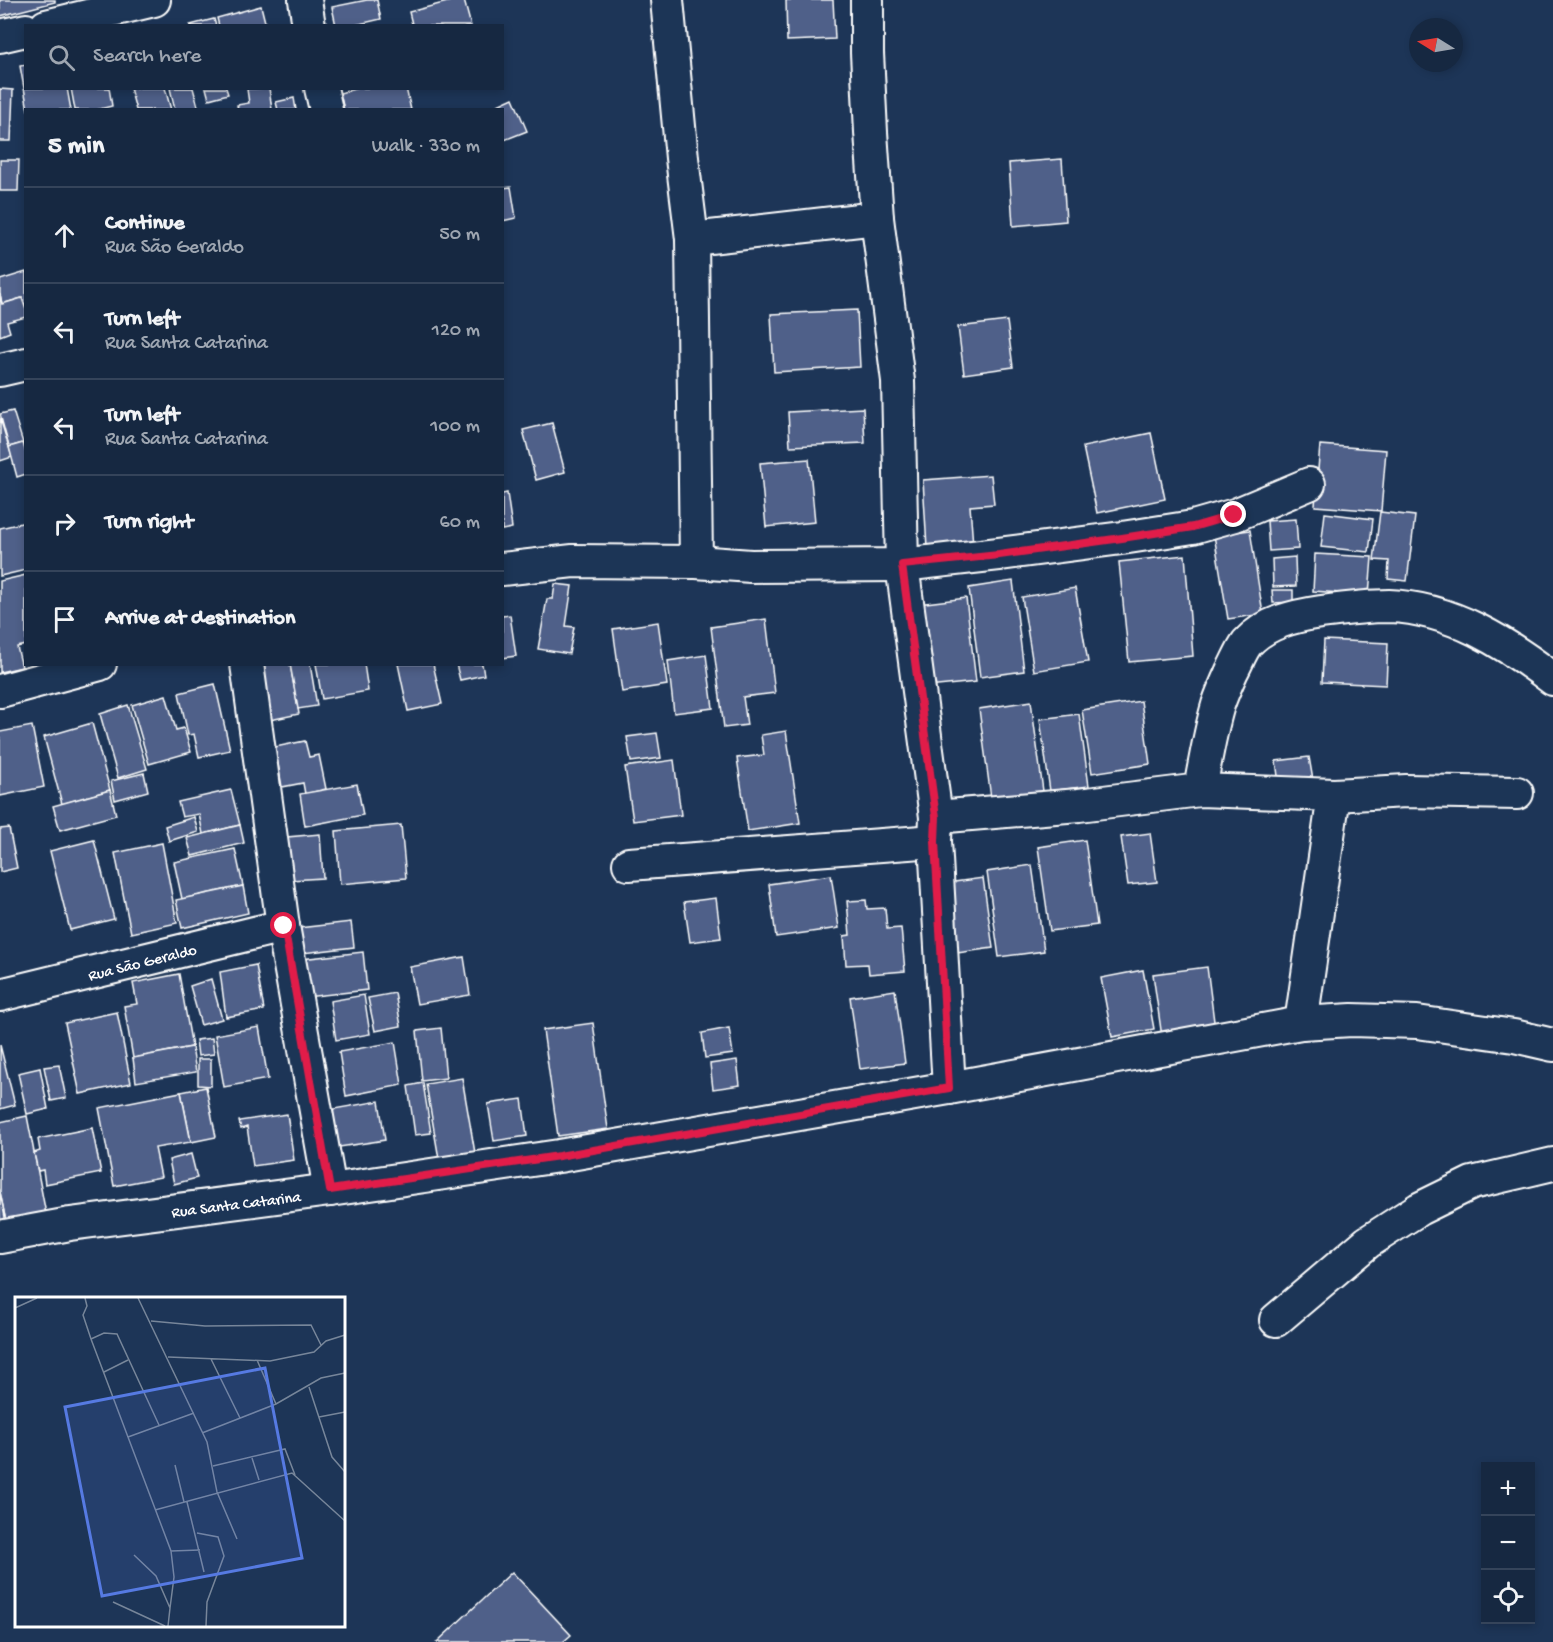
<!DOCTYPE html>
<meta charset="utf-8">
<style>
body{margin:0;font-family:"Gochi Hand",sans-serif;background:#1f3048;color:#f1f3f6}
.controls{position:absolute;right:18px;bottom:18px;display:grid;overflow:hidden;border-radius:0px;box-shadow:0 3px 9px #0003}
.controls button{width:54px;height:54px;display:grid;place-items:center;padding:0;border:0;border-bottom:2px solid #35445a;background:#162841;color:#f1f3f6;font:30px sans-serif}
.compass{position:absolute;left:1409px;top:18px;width:54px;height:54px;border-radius:50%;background:#162841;box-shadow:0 3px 9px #0003;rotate:281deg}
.stop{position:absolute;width:18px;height:18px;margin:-14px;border:4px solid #e11d48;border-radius:50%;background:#fff}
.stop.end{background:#e11d48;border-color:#fff;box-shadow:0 2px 6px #0008}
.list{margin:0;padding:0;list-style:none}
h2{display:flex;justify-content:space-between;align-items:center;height:78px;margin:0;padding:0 24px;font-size:26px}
h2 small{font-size:20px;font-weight:400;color:#9ea6b1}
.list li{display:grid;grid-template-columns:39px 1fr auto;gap:18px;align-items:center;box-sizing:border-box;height:96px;padding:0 24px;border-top:2px solid #35445a}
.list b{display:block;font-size:22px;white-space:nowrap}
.list p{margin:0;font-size:20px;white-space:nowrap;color:#9ea6b1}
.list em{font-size:20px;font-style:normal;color:#9ea6b1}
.icon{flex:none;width:33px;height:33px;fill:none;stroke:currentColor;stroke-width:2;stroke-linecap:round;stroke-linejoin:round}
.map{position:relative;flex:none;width:1553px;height:1642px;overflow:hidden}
.search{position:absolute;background:#162841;box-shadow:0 3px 9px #0003;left:24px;top:24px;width:480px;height:66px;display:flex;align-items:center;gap:15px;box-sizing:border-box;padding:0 21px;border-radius:0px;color:#9ea6b1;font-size:22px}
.panel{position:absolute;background:#162841;box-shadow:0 3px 9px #0003;left:24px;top:108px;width:480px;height:558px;border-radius:0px}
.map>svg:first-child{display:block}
.building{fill:#4f6189;stroke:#fff;stroke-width:1.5}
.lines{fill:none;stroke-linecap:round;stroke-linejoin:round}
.street-casing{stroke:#fff;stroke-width:36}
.street{stroke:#1d3557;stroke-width:32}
.route{stroke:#e11d48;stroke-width:8}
.labels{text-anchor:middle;stroke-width:4.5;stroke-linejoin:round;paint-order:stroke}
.street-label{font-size:16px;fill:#fff;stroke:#1d3557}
.inset-road{fill:none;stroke:#77869a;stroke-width:1.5}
.view{fill:#567ae2;fill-opacity:0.15;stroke:#567ae2;stroke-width:3}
.inset-edge{fill:none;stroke:#fff;stroke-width:3}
</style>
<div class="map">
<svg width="1553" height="1642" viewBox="0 0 1553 1642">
<rect width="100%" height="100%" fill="#1d3557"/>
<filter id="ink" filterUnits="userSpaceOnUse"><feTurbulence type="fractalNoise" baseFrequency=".0167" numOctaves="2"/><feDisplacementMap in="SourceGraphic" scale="12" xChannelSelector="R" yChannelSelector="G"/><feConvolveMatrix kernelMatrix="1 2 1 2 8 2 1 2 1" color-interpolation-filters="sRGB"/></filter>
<g filter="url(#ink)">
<g class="building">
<polygon points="0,0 55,0 55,2 0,16"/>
<polygon points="367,0 377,0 381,19 351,26 336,26 332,7"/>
<polygon points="455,0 464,0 471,26 408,26 412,24 409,12"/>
<polygon points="786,0 833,0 835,39 787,41"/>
<polygon points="261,6 266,26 219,26 217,18"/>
<polygon points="214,19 216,26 190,26 190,25"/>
<polygon points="26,65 26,88 67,88 71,110 28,110 20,66"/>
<polygon points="71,88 109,88 112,106 96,110 75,110"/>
<polygon points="130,88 165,88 171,110 136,110"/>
<polygon points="170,88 193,88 199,110 175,110"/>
<polygon points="206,88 226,88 228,94 209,99"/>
<polygon points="269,88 272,110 238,110 237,105 249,103 247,89"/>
<polygon points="358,88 406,88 411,110 344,110 340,93"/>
<polygon points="0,89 13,90 11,141 0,141"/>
<polygon points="294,98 296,110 278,110 276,102"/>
<polygon points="513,98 527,131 502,141 502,110 487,110"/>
<polygon points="1062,159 1066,221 1013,226 1009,163"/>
<polygon points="0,160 19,160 18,191 0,191"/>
<polygon points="511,187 516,218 502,221 502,188"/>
<polygon points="26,272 26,310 22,298 2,304 0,294 0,280"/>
<polygon points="0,294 2,304 22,298 26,310 26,317 7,322 10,332 0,336"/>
<polygon points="857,310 860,367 774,372 771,314"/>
<polygon points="1007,321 1013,367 964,374 958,327"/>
<polygon points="863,408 865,443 790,446 788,412"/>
<polygon points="13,411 23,443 9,447 0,414"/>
<polygon points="0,418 12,457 0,461"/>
<polygon points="552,423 565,472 536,480 523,430"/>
<polygon points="1151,433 1165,499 1097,513 1083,447"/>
<polygon points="23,443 26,453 26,474 17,477 9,447"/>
<polygon points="1320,445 1386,450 1381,511 1315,506"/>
<polygon points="809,459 815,522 766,527 760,463"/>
<polygon points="991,475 994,504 970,506 973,545 927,548 923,480"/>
<polygon points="507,493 512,528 502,530 502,494"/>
<polygon points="1380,512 1415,516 1407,581 1388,579 1389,561 1374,560"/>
<polygon points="1325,513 1373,519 1369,552 1321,547"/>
<polygon points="1296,519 1298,549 1269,551 1267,521"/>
<polygon points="26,522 26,570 0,576 0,528"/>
<polygon points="1250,530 1263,614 1228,619 1214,535"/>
<polygon points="1315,554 1372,557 1369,595 1313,591"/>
<polygon points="1185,555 1193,656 1129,662 1119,562"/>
<polygon points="1295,557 1296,586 1273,587 1272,559"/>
<polygon points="26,575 26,645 17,647 22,667 0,672 0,581"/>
<polygon points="1013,581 1024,671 980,677 969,588"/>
<polygon points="555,584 572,586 566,626 574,627 569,654 538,649 547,599 553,599"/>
<polygon points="1075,588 1088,662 1034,671 1022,597"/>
<polygon points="1272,590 1293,590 1293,602 1273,603"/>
<polygon points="966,598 976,682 928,687 918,604"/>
<polygon points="510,615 516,656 502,658 502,616"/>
<polygon points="766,619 775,693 743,697 747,725 724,728 711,627"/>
<polygon points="658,622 667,685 622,692 613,629"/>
<polygon points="1324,640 1388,643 1386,685 1322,682"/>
<polygon points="706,655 713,708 674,713 668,661"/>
<polygon points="256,664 290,664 299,714 265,721"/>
<polygon points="290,664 310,664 317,706 298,709"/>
<polygon points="316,664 364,664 368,691 322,699"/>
<polygon points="398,664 433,664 442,704 408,711"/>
<polygon points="456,664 482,664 484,675 460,680"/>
<polygon points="215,684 230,750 199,757 194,734 188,735 179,693"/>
<polygon points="166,695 176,730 184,728 191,752 149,764 132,705"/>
<polygon points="1031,701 1043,791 991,798 979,709"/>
<polygon points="1141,701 1150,764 1092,773 1082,710"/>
<polygon points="128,705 147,769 118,778 100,714"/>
<polygon points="1079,714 1089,786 1050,791 1040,719"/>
<polygon points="92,723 110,790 62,804 44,737"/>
<polygon points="32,726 44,787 0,796 0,732"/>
<polygon points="786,731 800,823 748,831 737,758 764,755 761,735"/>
<polygon points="657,733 661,758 631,762 627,737"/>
<polygon points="305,741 309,757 319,755 326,789 305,794 303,783 282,787 275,747"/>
<polygon points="1309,757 1314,786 1280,791 1276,761"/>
<polygon points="674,760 681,815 633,821 625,767"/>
<polygon points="144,773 148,791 115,800 111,781"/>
<polygon points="357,784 363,815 305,826 300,794"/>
<polygon points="110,790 116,815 60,830 53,806"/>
<polygon points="231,790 240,825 203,834 199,814 182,817 178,802"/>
<polygon points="194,817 198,832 169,841 165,826"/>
<polygon points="240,825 244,843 192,856 187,838"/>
<polygon points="401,825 406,878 340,884 336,831"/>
<polygon points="9,828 17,868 0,872 0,829"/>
<polygon points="1150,833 1157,882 1128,885 1121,837"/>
<polygon points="320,834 323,878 290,880 287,837"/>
<polygon points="94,840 114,919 70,930 50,851"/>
<polygon points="1085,840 1097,925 1050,931 1038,847"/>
<polygon points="162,843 177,923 131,933 115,853"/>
<polygon points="235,849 243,886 182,899 174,862"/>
<polygon points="1032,865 1044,951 999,957 987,872"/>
<polygon points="831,875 839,928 776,937 769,884"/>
<polygon points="983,878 993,948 950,954 940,884"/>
<polygon points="243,886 248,913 182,928 176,900"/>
<polygon points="716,898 721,938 690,942 684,902"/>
<polygon points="866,900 867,909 885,908 887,929 901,928 905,971 869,974 868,964 846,965 844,936 850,935 847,901"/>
<polygon points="351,922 354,947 294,954 290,929"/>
<polygon points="363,952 367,990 306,997 301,959"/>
<polygon points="464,957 470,995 417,1004 410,967"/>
<polygon points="256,965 264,1010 226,1017 220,972"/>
<polygon points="1207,967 1215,1029 1162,1037 1153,974"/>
<polygon points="1143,970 1154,1029 1112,1037 1101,978"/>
<polygon points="179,974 192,1047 133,1058 124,1006 137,1004 133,983"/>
<polygon points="211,979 222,1019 201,1025 190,986"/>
<polygon points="895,990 905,1063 860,1069 850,997"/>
<polygon points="395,993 401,1026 375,1031 368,998"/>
<polygon points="364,995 370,1034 336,1040 330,1001"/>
<polygon points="117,1012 131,1083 80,1094 65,1023"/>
<polygon points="593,1023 608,1129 558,1136 543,1030"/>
<polygon points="259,1027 268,1079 224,1087 215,1035"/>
<polygon points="441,1028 446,1078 422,1081 417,1031"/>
<polygon points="729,1028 733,1054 705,1058 702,1033"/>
<polygon points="212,1038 214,1054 198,1056 196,1040"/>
<polygon points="395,1042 402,1085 346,1096 339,1052"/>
<polygon points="0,1045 15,1105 0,1109"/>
<polygon points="192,1047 196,1072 136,1082 133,1058"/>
<polygon points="198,1059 211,1059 211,1086 198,1085"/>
<polygon points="737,1060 740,1085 713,1089 710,1064"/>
<polygon points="59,1065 66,1098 51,1101 44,1067"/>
<polygon points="40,1068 48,1109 27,1114 18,1073"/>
<polygon points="462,1078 475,1153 439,1159 426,1084"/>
<polygon points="423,1083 431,1133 415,1135 408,1086"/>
<polygon points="206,1087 216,1137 191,1142 181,1092"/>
<polygon points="181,1092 191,1142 155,1148 161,1177 114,1186 99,1108"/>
<polygon points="522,1099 527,1136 494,1141 488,1104"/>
<polygon points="379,1101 385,1140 333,1148 328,1110"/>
<polygon points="287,1114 294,1160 253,1166 247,1127 241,1129 239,1121"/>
<polygon points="27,1116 46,1214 6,1222 0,1192 0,1122"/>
<polygon points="92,1128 101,1173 45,1184 43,1170 38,1171 34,1153 40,1151 38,1139"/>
<polygon points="191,1154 197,1178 174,1184 169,1160"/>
<polygon points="0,1192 6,1222 0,1223"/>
<polygon points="512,1572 571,1635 563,1642 437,1642"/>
</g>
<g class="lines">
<g class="street-casing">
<g id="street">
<polyline points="305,0 309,26"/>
<polyline points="667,0 682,158 692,239 696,562"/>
<polyline points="867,0 867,53 871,132 877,218 898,381 902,565 936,817 935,841 949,1088"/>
<polyline points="46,26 154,0"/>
<polyline points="0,36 26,30"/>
<polyline points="321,88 326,110"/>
<polyline points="692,239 877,218"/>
<polyline points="0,370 26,364"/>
<polyline points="502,569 573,561 696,562 751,566 902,565 999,554 1122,538 1193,527 1235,515 1309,484"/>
<polyline points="247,664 283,926 330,1190"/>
<polyline points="0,691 100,664"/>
<path d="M 1200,790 C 1205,761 1210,732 1218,705 C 1222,693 1227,682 1232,671 C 1237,662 1241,651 1247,643 C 1266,622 1295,616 1321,612 C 1344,609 1367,606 1389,606 C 1451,608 1506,643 1553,679"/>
<polyline points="936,817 1079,805 1200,790 1334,795 1406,791 1517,793"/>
<polyline points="629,864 935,841"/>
<polyline points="0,995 283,926"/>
<polyline points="1301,1023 1334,795"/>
<polyline points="0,1237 70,1224 330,1190 559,1156 949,1088 1301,1023 1352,1020 1417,1022 1514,1036 1553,1045"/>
<polyline points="1276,1320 1368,1242 1419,1209 1472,1183 1553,1164"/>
</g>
</g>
<use href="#street" class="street"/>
</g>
</g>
<g class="lines" filter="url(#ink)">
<polyline class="route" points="284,926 330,1190 559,1156 949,1088 935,842 936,817 902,565 999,555 1122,538 1193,527 1234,515"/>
</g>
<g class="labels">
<g class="street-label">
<text transform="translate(142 961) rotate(-14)" y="6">Rua São Geraldo</text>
<text transform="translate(236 1203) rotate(-7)" y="6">Rua Santa Catarina</text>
</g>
</g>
<g transform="translate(15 1297)">
<rect width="330" height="330" fill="#1d3557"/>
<path class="inset-road" d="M 70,1 L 72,9 L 68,18 L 76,42 L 156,254 L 159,280 L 155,311M 123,1 L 192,145 L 202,195 L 222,242M 0,11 L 22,1M 136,24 L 190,29 L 296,28 L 306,48M 76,42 L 89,36 L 102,37 L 144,128M 153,60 L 255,64 L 299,55 L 311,44 L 330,38M 196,62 L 225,121M 242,63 L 261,107M 89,75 L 113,63M 294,90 L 317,160 L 330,175M 304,120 L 330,115M 187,136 L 261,107 L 306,81 L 330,76M 113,140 L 179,116M 237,161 L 244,183M 160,168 L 169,205M 198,169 L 270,152 L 280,178M 172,205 L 189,275M 140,213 L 277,176 L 330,224M 182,236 L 203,240 L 209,259 L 192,305 L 191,329M 156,254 L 185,253M 119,258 L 141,279 L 155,311 L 153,329M 98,305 L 150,329"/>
<path class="view" d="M 250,71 L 287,261 L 87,299 L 50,110 Z"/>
<rect width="330" height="330" class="inset-edge"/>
</g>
</svg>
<div class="controls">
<button>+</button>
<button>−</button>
<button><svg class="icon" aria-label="locate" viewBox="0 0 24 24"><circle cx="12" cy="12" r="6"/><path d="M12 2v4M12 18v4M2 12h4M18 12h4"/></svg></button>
</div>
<svg class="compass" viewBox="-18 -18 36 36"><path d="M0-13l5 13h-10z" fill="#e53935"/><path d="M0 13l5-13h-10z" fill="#9ea6b1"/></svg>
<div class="stop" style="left:284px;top:926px"></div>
<div class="stop end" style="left:1234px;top:515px"></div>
<div class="search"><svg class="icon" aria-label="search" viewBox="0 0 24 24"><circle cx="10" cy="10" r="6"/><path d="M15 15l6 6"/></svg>Search here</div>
<section class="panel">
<h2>5 min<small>Walk · 330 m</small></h2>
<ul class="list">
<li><svg class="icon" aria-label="ahead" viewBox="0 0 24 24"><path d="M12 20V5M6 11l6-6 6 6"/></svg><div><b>Continue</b><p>Rua São Geraldo</p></div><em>50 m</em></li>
<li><svg class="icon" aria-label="left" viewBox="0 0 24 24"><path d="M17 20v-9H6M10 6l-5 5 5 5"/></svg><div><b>Turn left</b><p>Rua Santa Catarina</p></div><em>120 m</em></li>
<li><svg class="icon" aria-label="left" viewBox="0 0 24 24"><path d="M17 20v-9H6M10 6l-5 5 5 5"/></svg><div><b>Turn left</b><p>Rua Santa Catarina</p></div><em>100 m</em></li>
<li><svg class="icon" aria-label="right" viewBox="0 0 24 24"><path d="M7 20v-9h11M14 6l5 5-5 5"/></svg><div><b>Turn right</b></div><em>60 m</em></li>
<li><svg class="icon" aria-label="arrive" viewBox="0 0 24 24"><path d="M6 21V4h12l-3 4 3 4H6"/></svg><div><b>Arrive at destination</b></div></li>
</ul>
</section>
</div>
